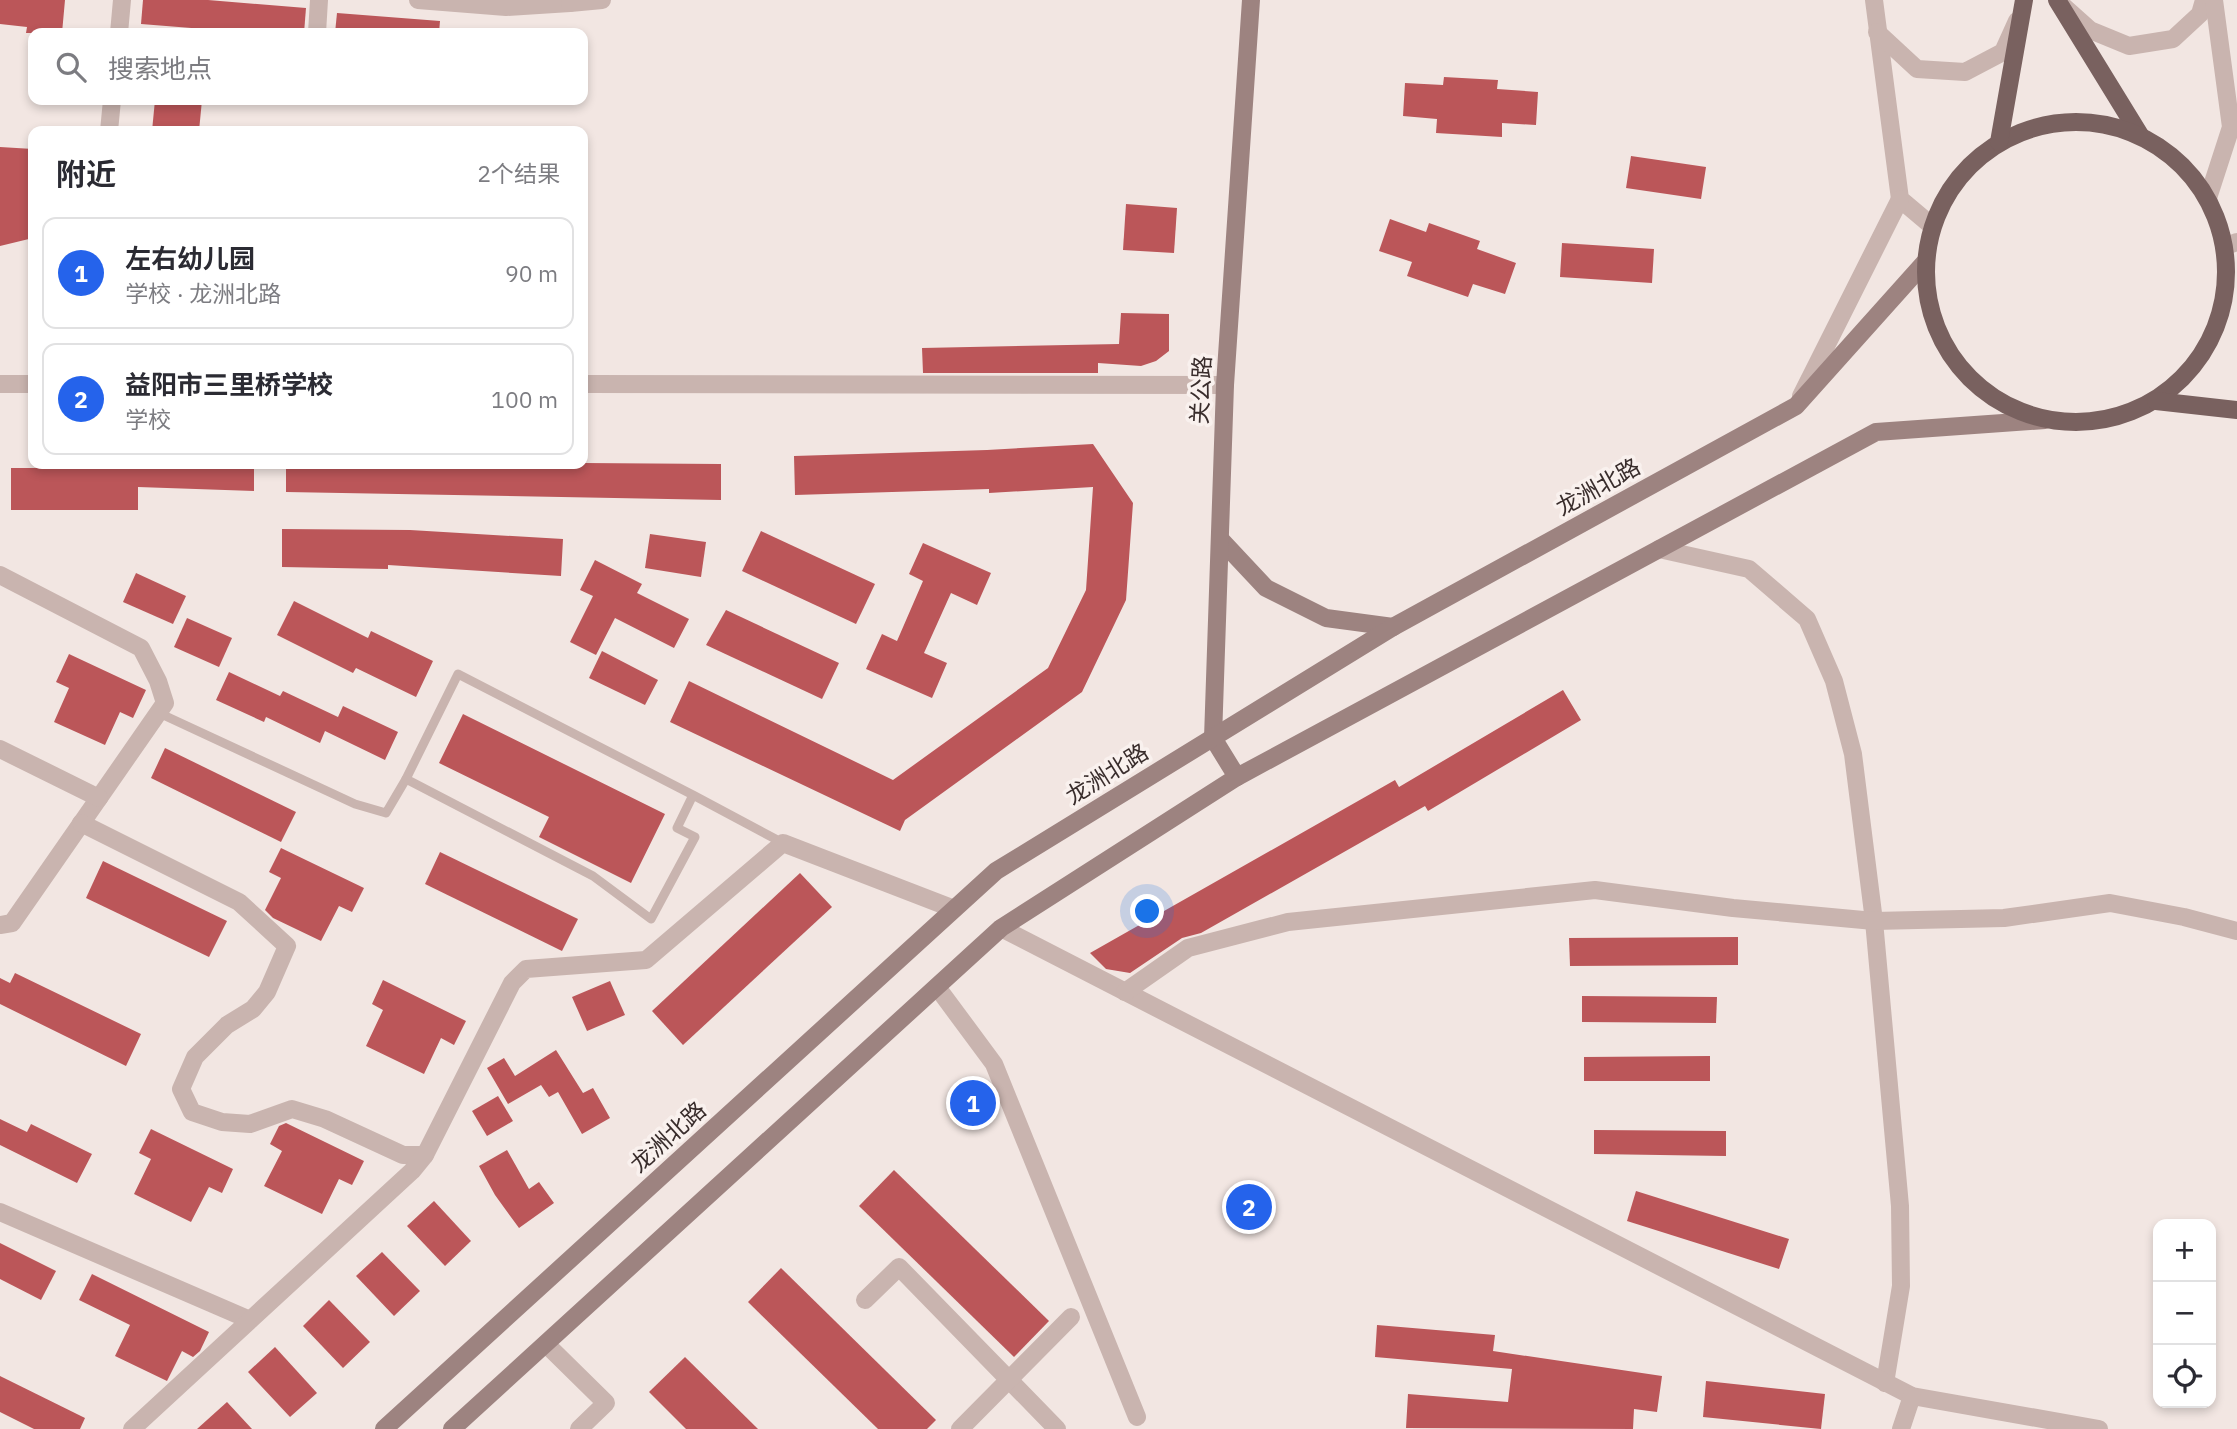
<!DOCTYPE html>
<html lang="zh">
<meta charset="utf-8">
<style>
body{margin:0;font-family:"IBM Plex Sans","Noto Sans SC",sans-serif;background:#f7f7f7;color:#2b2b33}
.controls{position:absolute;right:21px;bottom:21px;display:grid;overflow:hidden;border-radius:14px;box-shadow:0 4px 10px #0003}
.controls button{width:63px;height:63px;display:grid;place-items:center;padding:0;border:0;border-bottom:2px solid #e1e1e2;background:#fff;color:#2b2b33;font:35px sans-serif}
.you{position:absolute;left:1148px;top:912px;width:24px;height:24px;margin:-18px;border:5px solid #fff;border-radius:50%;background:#1a73e8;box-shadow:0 0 0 10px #1a73e833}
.badge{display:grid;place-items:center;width:46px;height:46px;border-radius:50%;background:#2563eb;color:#fff;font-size:23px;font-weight:700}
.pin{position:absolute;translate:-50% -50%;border:4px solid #fff;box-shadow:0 2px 7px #0006}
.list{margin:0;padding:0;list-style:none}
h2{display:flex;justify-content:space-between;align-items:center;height:91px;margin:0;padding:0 28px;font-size:30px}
h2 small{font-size:23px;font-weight:400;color:#7c7c81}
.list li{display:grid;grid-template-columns:46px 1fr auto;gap:21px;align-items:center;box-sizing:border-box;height:112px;margin:0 14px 14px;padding:0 14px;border:2px solid #e1e1e2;border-radius:14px}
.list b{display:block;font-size:26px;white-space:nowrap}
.list p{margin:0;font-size:23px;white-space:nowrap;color:#7c7c81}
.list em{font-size:23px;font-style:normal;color:#7c7c81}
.icon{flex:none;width:38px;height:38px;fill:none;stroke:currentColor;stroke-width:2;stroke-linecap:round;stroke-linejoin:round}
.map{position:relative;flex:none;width:2237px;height:1429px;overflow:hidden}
.search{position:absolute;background:#fff;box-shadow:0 4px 10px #0003;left:28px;top:28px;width:560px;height:77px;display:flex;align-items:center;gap:18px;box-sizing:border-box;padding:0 24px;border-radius:14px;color:#7c7c81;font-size:26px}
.panel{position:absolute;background:#fff;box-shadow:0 4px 10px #0003;left:28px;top:126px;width:560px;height:343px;border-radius:14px}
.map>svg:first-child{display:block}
.building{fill:#bb5659}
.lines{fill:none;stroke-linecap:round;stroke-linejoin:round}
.service{stroke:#c9b4af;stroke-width:9}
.minor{stroke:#c9b4af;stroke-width:18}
.tertiary{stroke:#c9b4af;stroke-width:18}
.secondary{stroke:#9d8380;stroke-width:18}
.primary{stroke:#79615f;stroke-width:18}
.labels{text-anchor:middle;stroke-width:7;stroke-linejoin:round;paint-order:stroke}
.street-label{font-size:23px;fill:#392d2c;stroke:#f9f1ee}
</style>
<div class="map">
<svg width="2237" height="1429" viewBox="0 0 2237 1429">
<rect width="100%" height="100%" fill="#f2e6e2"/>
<g class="building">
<polygon points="0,0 65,0 62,33 26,33 27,27 0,24"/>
<polygon points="143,0 208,0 306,8 304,33 254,33 141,24"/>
<polygon points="337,13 440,21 439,33 335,33"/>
<polygon points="1444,77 1498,80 1497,89 1538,92 1536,125 1502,123 1502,137 1436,133 1437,119 1403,116 1405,83 1443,85"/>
<polygon points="155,100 202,100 199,131 152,131"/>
<polygon points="0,147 33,149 33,238 0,246"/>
<polygon points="1631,156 1706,167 1701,199 1626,188"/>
<polygon points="1126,204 1177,208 1174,253 1123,250"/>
<polygon points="1390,219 1426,232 1429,223 1480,241 1477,249 1516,263 1505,294 1473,284 1468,297 1407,276 1412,262 1379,251"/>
<polygon points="1562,243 1654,249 1652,283 1560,277"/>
<polygon points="1121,313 1169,314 1169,351 1156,361 1141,366 1098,363 1098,373 923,373 922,348 1119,344"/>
<polygon points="1093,444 1133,503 1126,600 1082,692 905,820 900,831 670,722 689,681 893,780 1048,668 1086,590 1093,487 989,493 989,489 795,495 794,456 987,450"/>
<polygon points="583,463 721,464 721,500 286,492 286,464"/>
<polygon points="165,464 254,464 254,491 138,487 138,510 11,510 11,468 164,468"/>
<polygon points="282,529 410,530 563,539 561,576 388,565 388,569 282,567"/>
<polygon points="761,531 875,584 856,624 742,571"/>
<polygon points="650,534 706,542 701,577 645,568"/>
<polygon points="923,543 991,573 977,605 951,593 924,653 947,663 932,698 866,669 882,634 897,641 923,581 909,574"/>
<polygon points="595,560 642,584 637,593 689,619 674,648 615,618 596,655 570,642 593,596 580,590"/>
<polygon points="136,573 186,596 173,624 123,602"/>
<polygon points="294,601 368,638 371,631 433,661 416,697 356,668 353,673 277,635"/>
<polygon points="726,610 839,663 822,699 706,645"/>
<polygon points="187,618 232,638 219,667 174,647"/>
<polygon points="602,651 658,680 645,705 589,678"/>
<polygon points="69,654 146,690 133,718 120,712 105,745 54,722 69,688 56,682"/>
<polygon points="229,672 280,696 283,691 338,717 343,706 398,732 385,760 325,731 320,743 266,717 264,722 216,700"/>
<polygon points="1563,690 1581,720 1428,811 1425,806 1201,933 1182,938 1130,973 1106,969 1090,953 1395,780 1399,787"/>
<polygon points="463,714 665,814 631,883 539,837 549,817 439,763"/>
<polygon points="165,748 296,812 281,842 151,778"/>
<polygon points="281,848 364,888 352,912 339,906 321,941 273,918 265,910 281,878 269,872"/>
<polygon points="440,852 578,919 562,951 425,884"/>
<polygon points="103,861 227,921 209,957 86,898"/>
<polygon points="800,873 832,907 683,1045 652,1011"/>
<polygon points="1738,937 1738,965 1570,966 1569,938"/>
<polygon points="15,973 141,1034 126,1066 0,1004 0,978 10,983"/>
<polygon points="383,980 466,1021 454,1045 441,1038 424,1074 366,1046 383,1010 372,1004"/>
<polygon points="610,981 625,1015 587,1031 572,997"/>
<polygon points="1582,996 1717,997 1716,1023 1582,1022"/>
<polygon points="556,1050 583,1093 593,1088 610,1118 582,1134 558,1092 549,1097 541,1085 508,1104 487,1068 504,1058 515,1076"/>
<polygon points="1710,1056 1710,1081 1584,1081 1584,1057"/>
<polygon points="498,1096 513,1121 487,1136 472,1111"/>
<polygon points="0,1119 27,1132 31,1124 92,1154 77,1183 0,1145"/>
<polygon points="286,1123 364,1161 352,1185 339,1179 322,1214 264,1186 282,1151 270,1144 279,1126"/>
<polygon points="151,1129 233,1169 222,1193 209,1187 191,1222 134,1194 151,1159 139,1153"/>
<polygon points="1594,1130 1726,1131 1726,1156 1594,1154"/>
<polygon points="507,1150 529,1189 539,1182 554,1203 519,1228 495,1195 479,1166"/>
<polygon points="894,1170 1049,1321 1014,1357 859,1206"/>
<polygon points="1636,1191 1789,1239 1779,1269 1627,1221"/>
<polygon points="434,1201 471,1241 445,1266 407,1226"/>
<polygon points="0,1243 56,1271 41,1300 0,1279"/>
<polygon points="382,1252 420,1291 394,1316 356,1276"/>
<polygon points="781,1268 936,1420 927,1429 878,1429 748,1302"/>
<polygon points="92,1274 209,1332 200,1351 193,1357 182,1351 167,1381 115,1356 130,1325 79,1300"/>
<polygon points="329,1300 370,1342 343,1368 303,1326"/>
<polygon points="1377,1325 1495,1335 1493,1351 1662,1376 1657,1412 1634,1409 1633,1429 1406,1428 1408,1394 1508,1402 1512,1369 1375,1357"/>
<polygon points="275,1347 317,1393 290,1417 248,1372"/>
<polygon points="685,1357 758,1429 686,1429 649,1392"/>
<polygon points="0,1376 85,1418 80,1429 34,1429 0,1412"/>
<polygon points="1706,1381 1825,1394 1821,1429 1703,1417"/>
<polygon points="227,1402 252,1429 197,1429"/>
</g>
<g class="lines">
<g class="service">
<polyline points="159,713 355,804 386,813 406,779"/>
<polyline points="693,795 458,674 406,779 593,876 651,919 695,837 677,828 693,795 783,843"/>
</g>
<g class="minor">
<polyline points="418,0 506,7 570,3 569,0"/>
<polyline points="570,3 602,0"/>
<polyline points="119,33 122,0"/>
<polyline points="317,33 319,0"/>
<polyline points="109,131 112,100"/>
<polyline points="1659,549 1749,569 1807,619 1834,681 1853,754 1874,921 1900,1206 1901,1286 1885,1383"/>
<polyline points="0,575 141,648 158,681 165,703 12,923 0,925"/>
<polyline points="0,749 99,798"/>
<polyline points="81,823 239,902 287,946 267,992 253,1009 227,1025 195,1057 181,1089 192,1112 222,1122 250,1124 292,1109 325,1119 403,1155 425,1155"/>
<polyline points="1001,928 1912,1396 2099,1429"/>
<polyline points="937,987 994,1064 1137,1417"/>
<polyline points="1125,992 1188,948 1288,922 1595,890 1733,908 1874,921 2004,918 2110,903 2184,917 2237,931"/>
<polyline points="0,1212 250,1320"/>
<polyline points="865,1300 899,1267 1057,1429"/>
<polyline points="546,1344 606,1403 579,1429"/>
<polyline points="132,1429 412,1171 425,1155 512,983 526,969 646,960 783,843 954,909"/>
<polyline points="960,1429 1071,1317"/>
<polyline points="1901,1429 1912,1396"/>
</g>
<g class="tertiary">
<polyline points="1874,0 1900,199 1932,226"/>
<polyline points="2062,5 2090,30 2129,46 2173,39 2200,14 2204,0"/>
<polyline points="1877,32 1917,69 1965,72 2003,52 2017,21"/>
<polyline points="2208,198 2231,127 2214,0"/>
<polyline points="2226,246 2237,242"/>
<polyline points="0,384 33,384"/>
<polyline points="583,384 1225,385"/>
<polyline points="1801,396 1900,199"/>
</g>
<g class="secondary">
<polyline points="1220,539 1266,588 1326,618 1393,627"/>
<polyline points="1237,777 1213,738 1225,385 1251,0"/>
<polyline points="384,1429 996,871 1393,627 1796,406 1925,262"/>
<polyline points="452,1429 1001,928 1237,777 1876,432 2045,420"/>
</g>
<g class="primary">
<polyline points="2057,0 2140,135"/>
<circle cx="2076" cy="272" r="150"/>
<polyline points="1999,142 2024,0"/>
<polyline points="2156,401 2237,410"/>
</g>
</g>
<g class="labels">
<g class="street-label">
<text transform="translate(1201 390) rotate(-87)" y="8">关公路</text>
<text transform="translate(1598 487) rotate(-29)" y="8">龙洲北路</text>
<text transform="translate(1107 774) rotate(-32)" y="8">龙洲北路</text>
<text transform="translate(668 1137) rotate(-42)" y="8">龙洲北路</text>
</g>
</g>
</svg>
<div class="controls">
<button>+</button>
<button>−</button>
<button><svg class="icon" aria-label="locate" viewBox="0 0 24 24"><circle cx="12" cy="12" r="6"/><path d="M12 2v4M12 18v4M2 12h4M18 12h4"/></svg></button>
</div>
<div class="you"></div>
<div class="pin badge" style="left:973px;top:1103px">1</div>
<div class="pin badge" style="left:1249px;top:1207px">2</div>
<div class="search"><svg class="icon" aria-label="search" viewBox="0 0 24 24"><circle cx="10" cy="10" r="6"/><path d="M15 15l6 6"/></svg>搜索地点</div>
<section class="panel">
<h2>附近<small>2个结果</small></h2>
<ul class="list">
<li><span class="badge">1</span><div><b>左右幼儿园</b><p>学校 · 龙洲北路</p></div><em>90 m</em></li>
<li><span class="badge">2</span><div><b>益阳市三里桥学校</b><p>学校</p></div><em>100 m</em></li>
</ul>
</section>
</div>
